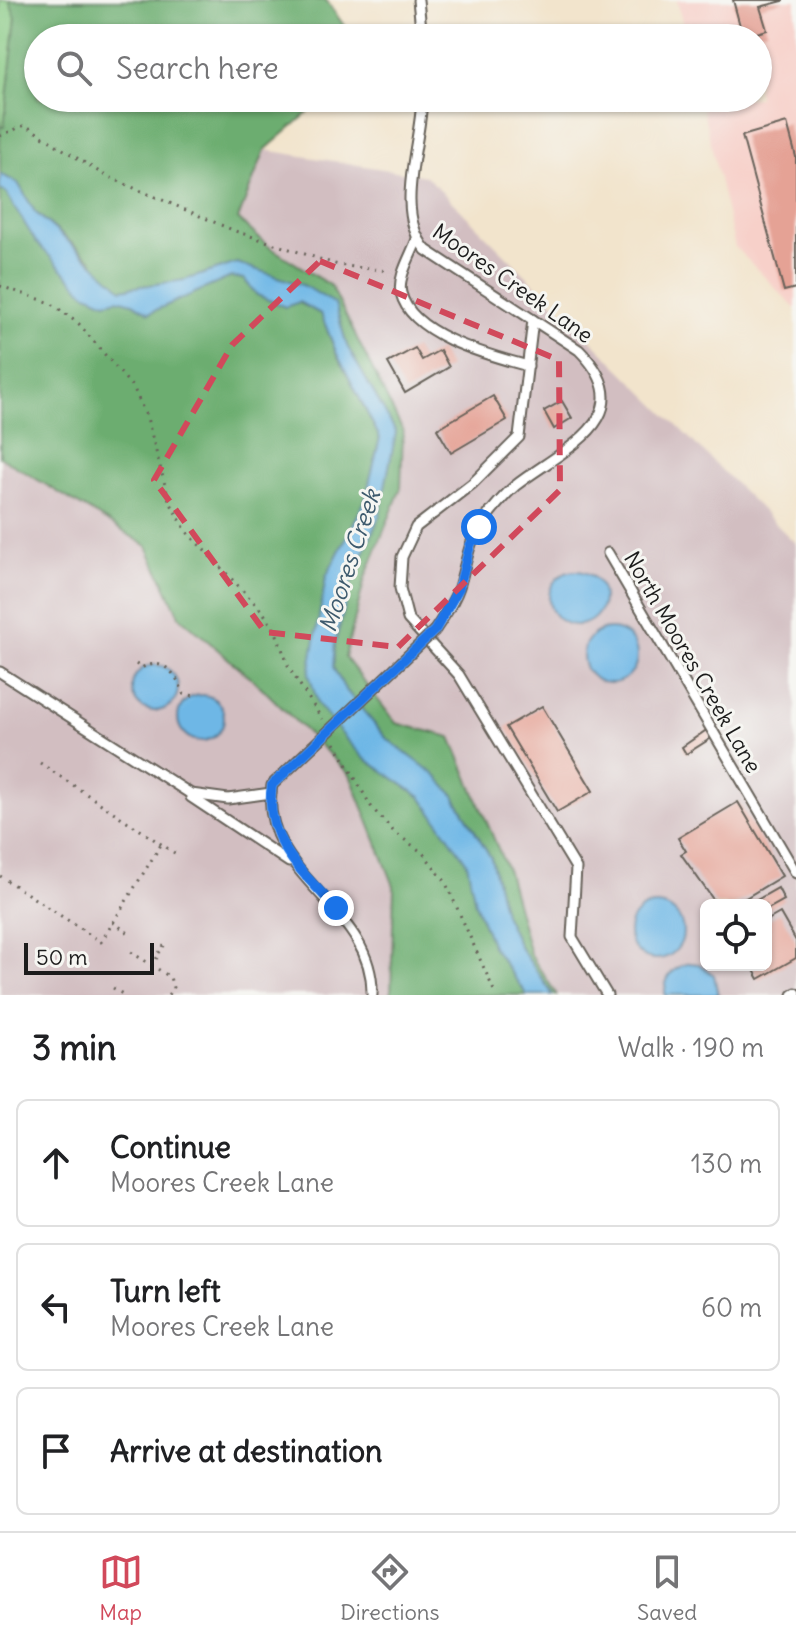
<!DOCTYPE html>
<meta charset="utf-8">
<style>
body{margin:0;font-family:Delius,sans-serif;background:#f2f2f2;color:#202124}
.controls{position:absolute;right:24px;bottom:24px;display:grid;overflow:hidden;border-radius:12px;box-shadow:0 2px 6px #0004}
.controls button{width:72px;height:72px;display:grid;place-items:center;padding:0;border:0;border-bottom:2px solid #e0e0e0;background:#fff;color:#202124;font:40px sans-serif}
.scale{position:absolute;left:24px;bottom:20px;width:130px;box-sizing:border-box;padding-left:8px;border:4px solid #1c1c1c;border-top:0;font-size:22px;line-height:28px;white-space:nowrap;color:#1c1c1c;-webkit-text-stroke:6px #f6f6f2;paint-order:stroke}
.stop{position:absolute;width:24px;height:24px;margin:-18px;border:6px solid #1a73e8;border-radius:50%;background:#fff}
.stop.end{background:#1a73e8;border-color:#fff;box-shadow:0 2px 8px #0008}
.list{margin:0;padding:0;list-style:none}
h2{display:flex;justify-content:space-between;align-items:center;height:104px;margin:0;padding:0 32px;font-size:34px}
h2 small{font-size:26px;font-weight:400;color:#757577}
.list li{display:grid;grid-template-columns:52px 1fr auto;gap:24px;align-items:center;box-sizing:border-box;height:128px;margin:0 16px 16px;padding:0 16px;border:2px solid #e0e0e0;border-radius:12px}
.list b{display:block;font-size:30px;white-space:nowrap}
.list p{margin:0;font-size:26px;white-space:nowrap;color:#757577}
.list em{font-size:26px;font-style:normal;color:#757577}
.icon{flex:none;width:44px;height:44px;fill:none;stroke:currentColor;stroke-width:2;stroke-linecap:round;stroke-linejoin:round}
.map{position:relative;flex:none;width:796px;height:995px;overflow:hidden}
.search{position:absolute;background:#fff;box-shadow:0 2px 6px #0004;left:24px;right:24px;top:24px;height:88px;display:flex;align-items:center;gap:20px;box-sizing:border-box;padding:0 28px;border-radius:44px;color:#757577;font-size:30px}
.sheet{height:536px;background:#fff}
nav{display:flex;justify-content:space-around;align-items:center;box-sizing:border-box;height:112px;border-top:2px solid #e0e0e0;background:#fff;font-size:22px;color:#757577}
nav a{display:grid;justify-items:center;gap:4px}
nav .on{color:#d1495b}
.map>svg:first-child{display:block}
.built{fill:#f7d0c9}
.industrial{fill:#d2bec1;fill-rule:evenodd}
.green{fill:#86c982;stroke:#51724f;stroke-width:2}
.forest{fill:#6cad70;stroke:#446446;stroke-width:2}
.water{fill:#6eb7e6;stroke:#456a81;stroke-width:2}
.building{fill:#e5a295}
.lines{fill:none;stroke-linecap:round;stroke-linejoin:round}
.lane-casing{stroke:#67625a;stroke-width:13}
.path{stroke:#67625a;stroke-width:3;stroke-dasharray:2 6;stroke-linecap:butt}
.lane{stroke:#fff;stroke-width:9}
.lane-bridge-casing{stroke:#67625a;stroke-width:13;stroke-linecap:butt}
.lane-bridge{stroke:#fff;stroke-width:9}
.route{stroke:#1a73e8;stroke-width:10}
.marked{fill:none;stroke:#d1495b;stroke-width:6;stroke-dasharray:16 10;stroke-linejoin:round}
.labels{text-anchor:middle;stroke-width:6;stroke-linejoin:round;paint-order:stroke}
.street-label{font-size:22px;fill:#1c1c1c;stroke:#f6f6f2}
.water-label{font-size:24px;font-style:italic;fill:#3d5a6d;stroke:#f6f6f2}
</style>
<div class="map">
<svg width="796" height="995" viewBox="0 0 796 995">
<rect width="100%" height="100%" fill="#f6f6f2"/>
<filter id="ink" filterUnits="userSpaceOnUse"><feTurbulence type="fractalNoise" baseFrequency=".0125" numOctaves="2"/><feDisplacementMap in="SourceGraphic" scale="16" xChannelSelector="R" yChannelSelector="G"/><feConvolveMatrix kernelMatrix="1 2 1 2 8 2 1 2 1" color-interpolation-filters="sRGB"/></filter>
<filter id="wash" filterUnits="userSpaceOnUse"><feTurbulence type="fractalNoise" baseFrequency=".006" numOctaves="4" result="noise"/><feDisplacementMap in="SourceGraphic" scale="32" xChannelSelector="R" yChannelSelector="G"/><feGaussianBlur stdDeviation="1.8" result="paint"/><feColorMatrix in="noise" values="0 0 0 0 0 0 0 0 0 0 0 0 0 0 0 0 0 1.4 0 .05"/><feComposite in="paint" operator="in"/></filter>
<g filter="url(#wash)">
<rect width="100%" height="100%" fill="#f2e4cc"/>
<polygon class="built" points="677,0 796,0 796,309 735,247 700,98 758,98 758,38 686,38"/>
<g class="industrial">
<path d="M 265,150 L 426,176 L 796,544 L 796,995 L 557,995 L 530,954 L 508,872 L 451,737 L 396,723 L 345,657 L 365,578 L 331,286 L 268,246 L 238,219 ZM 706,905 L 766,905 L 766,965 L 706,965 Z"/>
<polygon points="0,458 147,546 179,616 261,687 350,775 394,886 391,995 0,995"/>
</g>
<polygon class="green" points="0,0 9,0 16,17 4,127 0,126"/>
<g class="forest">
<polygon points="9,0 326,0 352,37 38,38 38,98 325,98 265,150 238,219 268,246 331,286 403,431 401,488 365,578 345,657 396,723 451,737 508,872 530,954 557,995 553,995 519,946 504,914 491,858 453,794 433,774 386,738 344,688 333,667 335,643 351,583 379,516 396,432 347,346 335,304 237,263 185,280 122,289 96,269 92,260 35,212 18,183 0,174 0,126 4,127 16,17"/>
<polygon points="0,189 6,193 37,242 85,293 106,302 118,299 134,303 149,313 231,277 244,279 257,295 285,307 298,302 321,314 337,355 380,438 365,501 326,577 317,637 364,758 421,797 468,863 475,903 492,946 527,995 391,995 394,886 350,775 261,687 179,616 147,546 0,457"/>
</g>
<g class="water">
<polygon points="0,174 18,183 35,212 122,289 185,280 237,263 305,286 335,304 347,346 396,432 379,517 351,583 335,643 333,667 344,688 386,738 434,774 453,794 491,858 504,914 519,946 553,995 527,995 492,946 475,903 467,863 421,797 364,758 346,739 318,704 309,674 326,577 365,501 380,438 337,354 321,314 299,302 285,307 257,295 244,279 231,277 149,313 133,303 118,299 106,302 85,293 36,242 6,193 0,189"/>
<circle cx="576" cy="598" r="27"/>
<circle cx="610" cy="656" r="27"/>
<circle cx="155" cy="688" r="23"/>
<circle cx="201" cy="718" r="23"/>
<circle cx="656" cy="932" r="27"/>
<path d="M 690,963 L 699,964 L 714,975 L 718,995 L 665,995 C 664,977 673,967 690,963 Z"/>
</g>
<g id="blocks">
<g class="building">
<polygon points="733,0 783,0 783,1 760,7 767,30 743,37"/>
<polygon points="787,123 796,157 796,288 784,291 742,136"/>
<polygon points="415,348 422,360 440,350 449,367 405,393 388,363"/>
<polygon points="493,396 507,420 451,453 437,429"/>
<polygon points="562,401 572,418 554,429 544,411"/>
<polygon points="542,706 593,791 557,812 506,727"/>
<polygon points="708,729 713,737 686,754 682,747"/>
<polygon points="738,802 782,876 734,905 717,905 681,854 686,851 678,838"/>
<polygon points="778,888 784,900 766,910 766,905 748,905"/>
<polygon points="780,913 796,941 796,958 759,979 751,965 766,965 766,921"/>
</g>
</g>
</g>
<g filter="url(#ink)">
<use href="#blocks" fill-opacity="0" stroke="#67625a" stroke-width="2"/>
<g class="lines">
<g class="lane-casing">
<g id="lane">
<polyline points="418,0 422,38"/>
<path d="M 422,98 C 421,145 393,211 426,250 L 579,350 C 647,418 560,450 515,486 C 502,497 492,510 482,523 C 468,542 466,565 459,587 C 454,603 444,616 435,630"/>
<path d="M 417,239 C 412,254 397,277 401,293 C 411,336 492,356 528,366"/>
<polyline points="533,320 519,437 473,483 416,527 402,557 400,588 408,619 459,675 576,868 572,937 607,995"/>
<polyline points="608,553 796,873"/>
<polyline points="0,672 191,794 228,799 271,793"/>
<path d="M 312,747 L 272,785 C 256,874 375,907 372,995"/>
<polyline points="191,797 289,862"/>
<polyline points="793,995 796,993"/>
</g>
</g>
<g class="path">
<polyline points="0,136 25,125 104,175 235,231 338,265 389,271"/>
<polyline points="0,286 51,303 79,324 134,389 147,418 169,500 186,531 263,612 276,632 289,668 322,719"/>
<path d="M 136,664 L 141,668 C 165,656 176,675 184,694 L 195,696"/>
<polyline points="335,743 372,808 394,832 423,853 445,881 496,995"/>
<polyline points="40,763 176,854"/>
<polyline points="0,876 101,942 162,843"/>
<polyline points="113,922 130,934"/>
<polyline points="163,947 165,944"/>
<polyline points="131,952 170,977 173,988 168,995"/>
<polyline points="159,953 161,950"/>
<polyline points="156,959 158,956"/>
<polyline points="113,988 124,995"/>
</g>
<use href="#lane" class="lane"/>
<g class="lane-bridge-casing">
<polyline id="lane-bridge" points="312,747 435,630"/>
</g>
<use href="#lane-bridge" class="lane-bridge"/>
</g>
</g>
<g class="lines" filter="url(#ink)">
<path class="route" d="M 336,908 C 303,873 263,839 272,785 L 435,630 L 459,588 L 470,546 L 479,527"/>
</g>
<path class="marked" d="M 320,261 L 559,360 L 560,490 L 398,647 L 265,632 L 154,480 L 232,345 Z"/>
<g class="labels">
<g class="street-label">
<text transform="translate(513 283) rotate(35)" y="8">Moores Creek Lane</text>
<text transform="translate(693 662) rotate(60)" y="8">North Moores Creek Lane</text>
</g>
<g class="water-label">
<text transform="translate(350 561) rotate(-72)" y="8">Moores Creek</text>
</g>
</g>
</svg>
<div class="controls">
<button><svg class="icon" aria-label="locate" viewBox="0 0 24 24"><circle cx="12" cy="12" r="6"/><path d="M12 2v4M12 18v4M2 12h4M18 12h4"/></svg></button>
</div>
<div class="scale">50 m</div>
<div class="stop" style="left:479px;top:527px"></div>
<div class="stop end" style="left:336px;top:908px"></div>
<div class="search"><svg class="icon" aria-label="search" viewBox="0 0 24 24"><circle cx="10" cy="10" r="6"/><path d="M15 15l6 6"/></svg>Search here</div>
</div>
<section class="sheet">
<h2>3 min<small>Walk · 190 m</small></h2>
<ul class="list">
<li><svg class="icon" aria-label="ahead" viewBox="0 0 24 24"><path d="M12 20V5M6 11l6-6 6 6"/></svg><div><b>Continue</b><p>Moores Creek Lane</p></div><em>130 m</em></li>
<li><svg class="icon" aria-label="left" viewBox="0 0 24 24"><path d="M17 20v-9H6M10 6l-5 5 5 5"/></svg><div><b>Turn left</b><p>Moores Creek Lane</p></div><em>60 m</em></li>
<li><svg class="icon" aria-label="arrive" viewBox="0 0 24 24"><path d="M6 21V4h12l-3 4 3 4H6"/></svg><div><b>Arrive at destination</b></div></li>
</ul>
</section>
<nav>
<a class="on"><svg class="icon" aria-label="map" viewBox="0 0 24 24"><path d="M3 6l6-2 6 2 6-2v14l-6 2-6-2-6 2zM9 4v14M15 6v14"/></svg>Map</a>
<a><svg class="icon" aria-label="directions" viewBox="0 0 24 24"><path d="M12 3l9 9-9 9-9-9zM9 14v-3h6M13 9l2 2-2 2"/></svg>Directions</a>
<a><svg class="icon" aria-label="saved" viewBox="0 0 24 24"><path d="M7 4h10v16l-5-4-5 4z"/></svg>Saved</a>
</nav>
